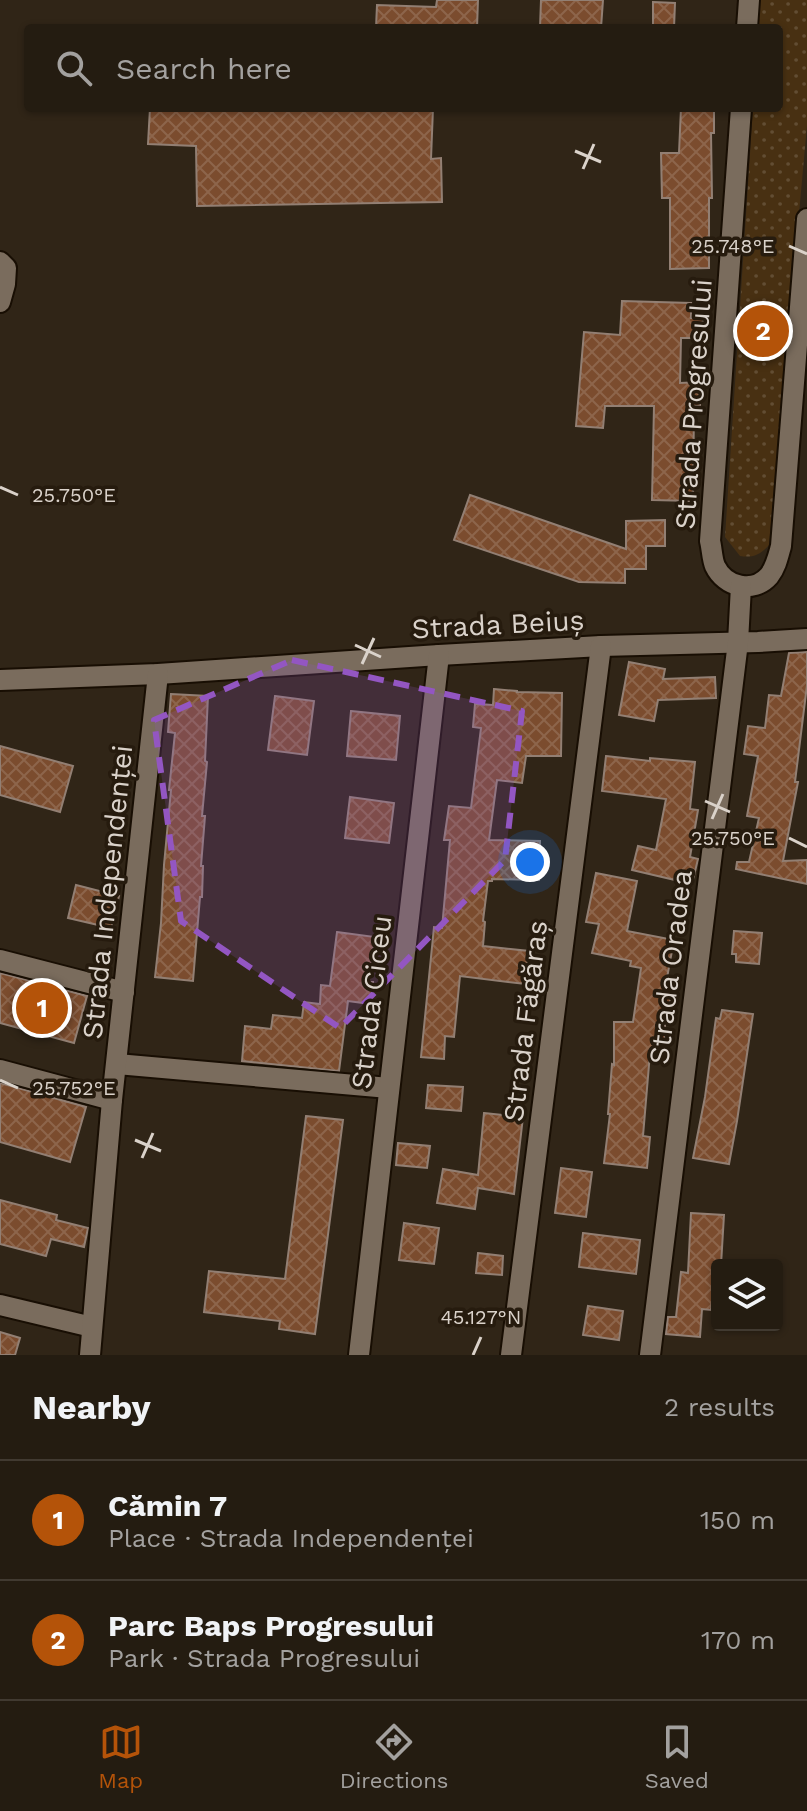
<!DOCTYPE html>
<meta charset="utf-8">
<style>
body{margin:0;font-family:"Work Sans",sans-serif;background:#30291f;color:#f1f3f6}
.controls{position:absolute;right:24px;bottom:24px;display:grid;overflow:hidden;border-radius:8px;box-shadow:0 2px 6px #0004}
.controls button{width:72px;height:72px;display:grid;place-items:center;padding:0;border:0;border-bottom:2px solid #413a31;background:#241c11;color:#f1f3f6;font:40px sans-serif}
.you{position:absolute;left:530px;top:862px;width:28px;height:28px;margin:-20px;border:6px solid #fff;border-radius:50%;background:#1a73e8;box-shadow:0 0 0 12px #1a73e833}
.badge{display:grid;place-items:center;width:52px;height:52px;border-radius:50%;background:#b45309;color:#fff;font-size:26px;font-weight:700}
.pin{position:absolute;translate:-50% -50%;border:4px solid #fff;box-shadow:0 2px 8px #0006}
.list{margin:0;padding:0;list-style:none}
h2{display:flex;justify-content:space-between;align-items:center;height:104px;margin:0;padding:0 32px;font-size:34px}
h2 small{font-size:26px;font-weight:400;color:#a3a19f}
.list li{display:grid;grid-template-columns:52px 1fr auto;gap:24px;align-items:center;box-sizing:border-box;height:120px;padding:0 32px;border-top:2px solid #413a31}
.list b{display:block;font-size:30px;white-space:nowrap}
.list p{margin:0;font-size:26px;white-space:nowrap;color:#a3a19f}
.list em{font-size:26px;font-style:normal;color:#a3a19f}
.icon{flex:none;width:44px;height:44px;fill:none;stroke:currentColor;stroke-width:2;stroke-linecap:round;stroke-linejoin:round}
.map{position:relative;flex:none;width:807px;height:1355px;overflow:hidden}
.search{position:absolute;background:#241c11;box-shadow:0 2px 6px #0004;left:24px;right:24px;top:24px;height:88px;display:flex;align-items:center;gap:20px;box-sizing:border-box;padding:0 28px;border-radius:8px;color:#a3a19f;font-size:30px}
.sheet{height:344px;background:#241c11}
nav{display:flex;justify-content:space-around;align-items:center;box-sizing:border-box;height:112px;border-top:2px solid #413a31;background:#241c11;font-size:22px;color:#a3a19f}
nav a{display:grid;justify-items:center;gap:4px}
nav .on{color:#b45309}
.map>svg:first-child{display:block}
.park{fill:url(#park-dots)}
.building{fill:url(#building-cross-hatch);stroke:#927f73;stroke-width:2}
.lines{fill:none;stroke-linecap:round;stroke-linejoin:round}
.minor-casing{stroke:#180e03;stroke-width:24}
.minor{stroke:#7a6c5d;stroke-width:20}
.marked{fill:#9356c2;fill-opacity:0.2;stroke:#9356c2;stroke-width:6;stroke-dasharray:16 10;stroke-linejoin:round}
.ticks{fill:none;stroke:#dad2ca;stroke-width:3}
.labels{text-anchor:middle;stroke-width:7;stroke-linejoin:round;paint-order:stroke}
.street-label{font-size:28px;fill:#dad2ca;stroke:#261b0e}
.ticks-label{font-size:20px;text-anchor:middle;fill:#dad2ca;stroke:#261b0e;stroke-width:7;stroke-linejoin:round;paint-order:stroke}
</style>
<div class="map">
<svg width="807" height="1355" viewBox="0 0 807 1355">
<defs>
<pattern id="park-dots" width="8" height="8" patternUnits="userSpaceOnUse" patternTransform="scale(2)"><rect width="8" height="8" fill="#483012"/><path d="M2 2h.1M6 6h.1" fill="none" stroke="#624d33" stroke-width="1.8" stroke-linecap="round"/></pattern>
<pattern id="building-cross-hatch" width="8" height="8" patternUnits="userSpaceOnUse" patternTransform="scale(2)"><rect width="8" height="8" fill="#7b4c2e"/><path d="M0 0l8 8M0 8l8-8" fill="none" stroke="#8d654b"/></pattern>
</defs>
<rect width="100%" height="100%" fill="#302517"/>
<path class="park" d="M 760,0 L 807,0 L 807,125 L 769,545 C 760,555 753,558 740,556 L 725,537 L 753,108 L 779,108 L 779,28 L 758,28 Z"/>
<g class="building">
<polygon points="437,0 478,0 477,28 376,28 377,5 436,7"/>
<polygon points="541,0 603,0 601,28 540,28"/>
<polygon points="653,2 675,3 674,28 653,28"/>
<polygon points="150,108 433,108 431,159 441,158 442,202 197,206 196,146 148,144"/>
<polygon points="681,108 714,108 714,133 711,133 712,198 709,198 709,268 670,269 670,198 662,198 661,153 679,153"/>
<polygon points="622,301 691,303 691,318 703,318 702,338 681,338 680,383 700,382 700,406 694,406 693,501 652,500 654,406 605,406 603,428 576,426 584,332 620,335"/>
<polygon points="470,495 626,549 626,521 665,520 665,546 646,546 646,569 625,569 625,583 579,582 454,540"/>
<polygon points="807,652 807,685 795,782 798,782 783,861 807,860 807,884 736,869 737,862 749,862 759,818 747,816 758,756 744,754 748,726 765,728 769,695 781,696 789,653"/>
<polygon points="629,662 665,669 663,679 715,677 716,698 658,700 654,721 619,715"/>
<polygon points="494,689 517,691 517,692 562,693 561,756 526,756 522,783 497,780 489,840 540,841 539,880 492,879 492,881 488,881 483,921 485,922 483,946 529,951 525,984 460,976 454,1037 445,1036 444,1059 421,1057 434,927 442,928 450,840 444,840 449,806 471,808 481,728 473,727 475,704 493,705"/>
<polygon points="171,694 208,696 205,761 207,762 202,816 205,816 201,866 203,866 202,897 200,897 193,981 155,977 161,923 164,865 171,790 169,790 175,733 168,732"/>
<polygon points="275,696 314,701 307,755 268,750"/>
<polygon points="351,711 400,716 396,760 347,756"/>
<polygon points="0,746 73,766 60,812 0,795"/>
<polygon points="606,756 650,761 650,758 695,762 690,809 698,810 690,857 698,859 692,884 632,870 638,846 656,850 666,799 602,791"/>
<polygon points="350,797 394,803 389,843 345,838"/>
<polygon points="596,873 637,881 627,931 674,940 664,994 671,995 668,1014 665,1014 665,1053 650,1053 643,1136 650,1137 647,1168 604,1163 610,1114 608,1114 612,1064 614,1065 614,1022 633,1022 641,968 630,966 631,961 592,953 599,924 586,922"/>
<polygon points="76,885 119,896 111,928 68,918"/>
<polygon points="734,931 762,933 759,964 736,962 736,954 732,954"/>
<polygon points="337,932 375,937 369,982 373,982 371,1004 348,1001 339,1071 242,1061 245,1026 271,1029 273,1015 302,1018 304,1002 320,1004 321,985 330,986"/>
<polygon points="0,973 87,996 74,1043 0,1023"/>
<polygon points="722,1010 753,1014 737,1121 729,1164 693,1158 705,1097 716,1018 720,1019"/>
<polygon points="0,1083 86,1107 70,1162 0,1142"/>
<polygon points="428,1085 463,1087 461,1111 426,1108"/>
<polygon points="484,1113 523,1117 514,1194 478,1188 475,1209 437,1203 443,1169 478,1175"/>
<polygon points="306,1116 343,1120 315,1334 279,1329 280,1321 204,1312 209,1271 285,1279"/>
<polygon points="398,1143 430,1146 427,1168 396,1165"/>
<polygon points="561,1168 592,1172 586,1217 555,1213"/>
<polygon points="0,1200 57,1215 56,1220 88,1228 84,1247 51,1239 46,1256 0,1244"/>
<polygon points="691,1213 724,1215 721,1265 717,1265 716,1268 711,1310 702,1309 700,1337 666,1334 668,1317 676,1317 681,1272 688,1273"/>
<polygon points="404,1223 439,1228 434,1264 399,1260"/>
<polygon points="583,1233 640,1240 636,1274 579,1267"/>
<polygon points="478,1253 503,1256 502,1275 476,1273"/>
<polygon points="588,1306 623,1311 619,1340 583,1335"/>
<polygon points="0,1332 20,1338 15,1355 0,1355"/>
</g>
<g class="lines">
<g class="minor-casing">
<g id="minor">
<polyline points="747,28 749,0"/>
<path d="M 741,108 L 710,541 C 712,549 712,559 715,566 C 725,587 753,594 769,576 C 776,567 778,557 781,546 L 807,219"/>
<polyline points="0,262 6,268 5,284 0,302"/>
<polyline points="0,680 158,674 439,655 601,646 758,642 807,639"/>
<polyline points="0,960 124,992"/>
<polyline points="117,1064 389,1088"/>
<polyline points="0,1070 112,1100"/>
<polyline points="0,1305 92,1327"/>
<polyline points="90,1355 112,1100 158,674"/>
<polyline points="359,1355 439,655"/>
<polyline points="511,1355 601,646"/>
<polyline points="650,1355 738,642 741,586"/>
</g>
</g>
<use href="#minor" class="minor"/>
</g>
<path class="marked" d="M 292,660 L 522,711 L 505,860 L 340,1028 L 181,921 L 154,720 Z"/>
<path class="ticks" d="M 575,151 L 601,162M 583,169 L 594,144M 789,246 L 807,254M 0,487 L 18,495M 355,645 L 381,657M 362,664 L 374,638M 705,801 L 730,812M 712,819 L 723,794M 789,838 L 807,847M 0,1080 L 18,1088M 135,1140 L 161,1151M 142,1158 L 153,1133M 473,1355 L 481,1337"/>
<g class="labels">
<g class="street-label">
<text transform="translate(693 404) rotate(-86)" y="10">Strada Progresului</text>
<text transform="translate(498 624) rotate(-3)" y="10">Strada Beiuș</text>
<text transform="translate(107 892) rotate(-84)" y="10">Strada Independenței</text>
<text transform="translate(670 967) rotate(-83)" y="10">Strada Oradea</text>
<text transform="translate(371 1002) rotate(-83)" y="10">Strada Ciceu</text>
<text transform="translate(525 1021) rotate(-83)" y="10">Strada Făgăraș</text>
</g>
</g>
<g class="ticks-label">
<text x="733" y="253">25.748°E</text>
<text x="74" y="502">25.750°E</text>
<text x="733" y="845">25.750°E</text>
<text x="74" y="1095">25.752°E</text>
<text x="481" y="1324">45.127°N</text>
</g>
</svg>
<div class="controls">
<button><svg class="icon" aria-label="layers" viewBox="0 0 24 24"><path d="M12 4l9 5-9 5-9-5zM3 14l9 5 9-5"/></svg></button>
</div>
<div class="you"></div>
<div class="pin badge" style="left:42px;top:1008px">1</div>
<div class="pin badge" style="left:763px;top:331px">2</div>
<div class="search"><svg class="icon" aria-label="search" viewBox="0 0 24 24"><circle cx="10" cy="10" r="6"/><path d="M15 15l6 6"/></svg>Search here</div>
</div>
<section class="sheet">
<h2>Nearby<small>2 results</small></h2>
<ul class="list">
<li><span class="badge">1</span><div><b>Cămin 7</b><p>Place · Strada Independenței</p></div><em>150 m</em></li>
<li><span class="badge">2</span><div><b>Parc Baps Progresului</b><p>Park · Strada Progresului</p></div><em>170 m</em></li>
</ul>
</section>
<nav>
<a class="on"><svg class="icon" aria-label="map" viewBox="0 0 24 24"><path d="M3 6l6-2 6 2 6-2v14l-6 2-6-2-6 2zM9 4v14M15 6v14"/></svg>Map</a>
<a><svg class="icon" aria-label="directions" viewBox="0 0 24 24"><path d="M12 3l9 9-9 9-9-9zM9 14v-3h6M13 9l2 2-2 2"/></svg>Directions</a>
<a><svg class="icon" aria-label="saved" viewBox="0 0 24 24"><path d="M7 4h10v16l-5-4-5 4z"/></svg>Saved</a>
</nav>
